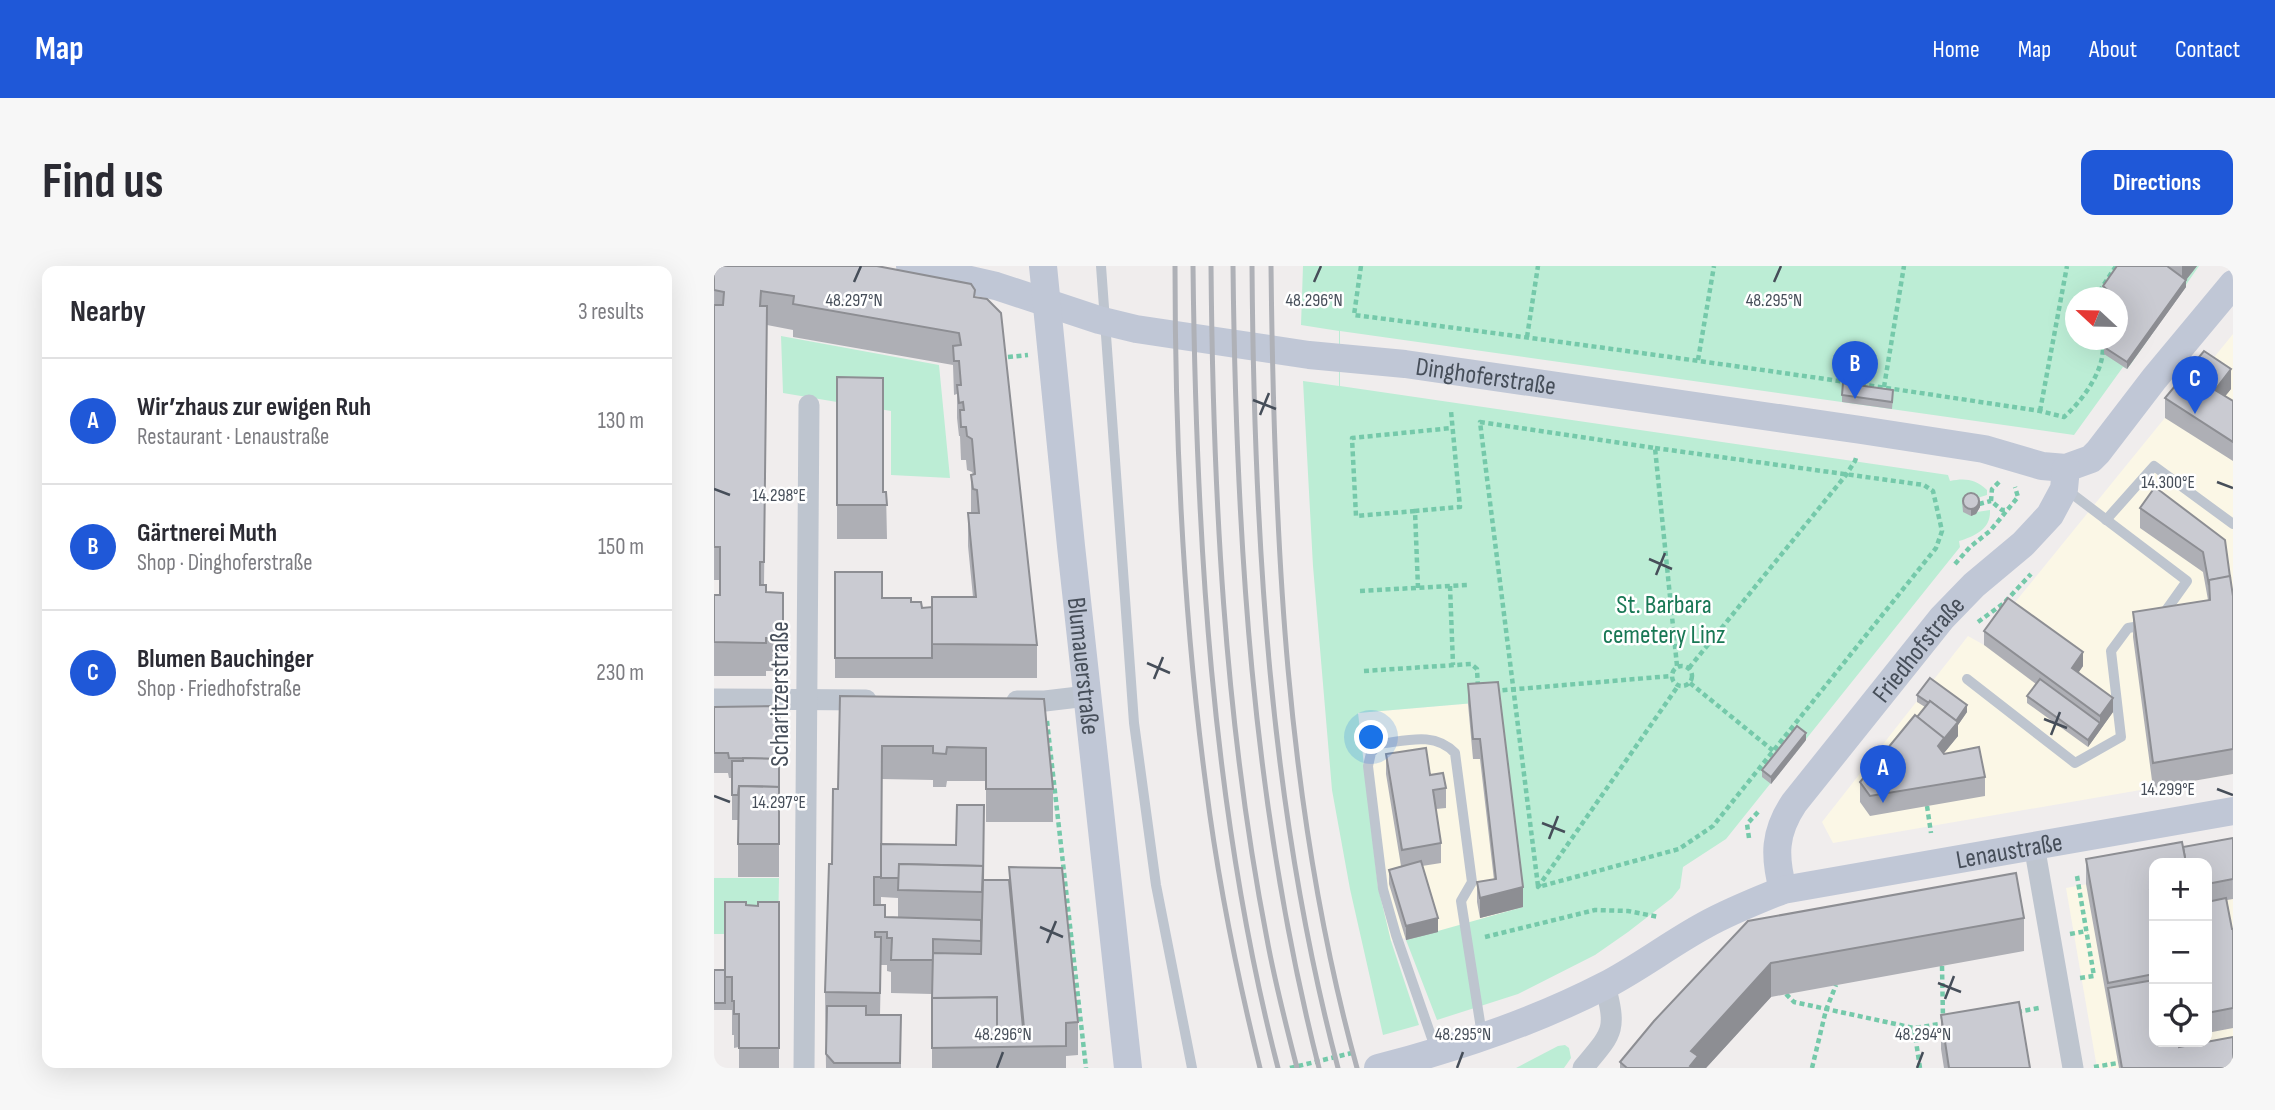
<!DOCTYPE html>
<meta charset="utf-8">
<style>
body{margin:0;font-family:"Sofia Sans Condensed",sans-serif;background:#f7f7f7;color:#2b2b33}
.controls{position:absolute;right:21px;bottom:21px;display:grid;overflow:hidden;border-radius:14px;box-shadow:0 7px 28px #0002}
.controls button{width:63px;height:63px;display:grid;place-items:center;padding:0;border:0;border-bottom:2px solid #e1e1e2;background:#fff;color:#2b2b33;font:35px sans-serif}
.compass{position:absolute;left:1351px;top:21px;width:63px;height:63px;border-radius:50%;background:#fff;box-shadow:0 7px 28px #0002;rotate:292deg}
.you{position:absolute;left:658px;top:472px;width:24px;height:24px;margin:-18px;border:5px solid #fff;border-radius:50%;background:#1a73e8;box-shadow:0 0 0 10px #1a73e833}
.badge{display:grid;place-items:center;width:46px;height:46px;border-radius:50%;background:#1f58d8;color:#fff;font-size:23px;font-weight:700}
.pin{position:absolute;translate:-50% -58px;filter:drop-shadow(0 2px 4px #0008)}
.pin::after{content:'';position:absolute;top:37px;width:24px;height:21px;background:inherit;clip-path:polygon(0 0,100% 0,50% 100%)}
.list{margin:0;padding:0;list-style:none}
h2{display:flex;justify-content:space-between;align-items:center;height:91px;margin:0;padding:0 28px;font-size:30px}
h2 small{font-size:23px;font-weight:400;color:#7c7c81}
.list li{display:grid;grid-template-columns:46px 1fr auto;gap:21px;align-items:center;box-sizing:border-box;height:126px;padding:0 28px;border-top:2px solid #e1e1e2}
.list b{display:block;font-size:26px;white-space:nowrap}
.list p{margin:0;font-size:23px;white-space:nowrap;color:#7c7c81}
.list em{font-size:23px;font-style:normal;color:#7c7c81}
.icon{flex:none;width:38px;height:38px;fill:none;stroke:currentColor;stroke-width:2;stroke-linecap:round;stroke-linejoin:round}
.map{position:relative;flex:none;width:1519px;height:802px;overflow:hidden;border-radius:14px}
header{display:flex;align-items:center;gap:42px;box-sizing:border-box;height:98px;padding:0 35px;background:#1f58d8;color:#fff}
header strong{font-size:33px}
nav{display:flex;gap:38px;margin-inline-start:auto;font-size:24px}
.intro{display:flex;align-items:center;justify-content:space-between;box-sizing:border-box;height:168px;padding:0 42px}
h1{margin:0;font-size:49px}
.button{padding:18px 32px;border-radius:14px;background:#1f58d8;color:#fff;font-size:24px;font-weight:700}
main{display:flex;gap:42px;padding:0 42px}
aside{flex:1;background:#fff;border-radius:14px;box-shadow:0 7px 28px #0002}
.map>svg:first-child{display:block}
.commercial{fill:#fbf7e6}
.green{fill:#bcedd5;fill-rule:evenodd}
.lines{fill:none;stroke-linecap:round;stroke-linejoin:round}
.path{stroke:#75c9aa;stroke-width:4.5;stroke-dasharray:5 3.5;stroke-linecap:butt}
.service{stroke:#bec5cf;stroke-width:10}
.minor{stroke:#bec5cf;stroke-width:21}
.secondary{stroke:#c0c7d6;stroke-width:28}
.rail{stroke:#afb1b7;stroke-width:5}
.wall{fill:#aeafb5;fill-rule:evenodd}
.shaded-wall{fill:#8d8e93}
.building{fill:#cacbd2;stroke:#8d8e93;stroke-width:2}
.ticks{fill:none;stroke:#464e59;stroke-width:2.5}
.labels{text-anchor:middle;stroke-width:5;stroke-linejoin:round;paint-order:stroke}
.street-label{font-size:26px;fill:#464e59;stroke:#fff}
.park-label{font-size:26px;fill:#197855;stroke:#fff}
.ticks-label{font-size:18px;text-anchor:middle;fill:#464e59;stroke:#fff;stroke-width:5;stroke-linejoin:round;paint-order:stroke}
</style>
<header>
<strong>Map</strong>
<nav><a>Home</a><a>Map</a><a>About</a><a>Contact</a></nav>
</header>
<div class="intro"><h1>Find us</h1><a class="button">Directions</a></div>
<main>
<aside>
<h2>Nearby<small>3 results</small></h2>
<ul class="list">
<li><span class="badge">A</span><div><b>Wir’zhaus zur ewigen Ruh</b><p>Restaurant · Lenaustraße</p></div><em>130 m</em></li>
<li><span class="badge">B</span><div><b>Gärtnerei Muth</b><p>Shop · Dinghoferstraße</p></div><em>150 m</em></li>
<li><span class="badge">C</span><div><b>Blumen Bauchinger</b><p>Shop · Friedhofstraße</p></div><em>230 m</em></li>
</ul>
</aside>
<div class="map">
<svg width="1519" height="802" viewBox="0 0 1519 802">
<rect width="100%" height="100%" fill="#f0eded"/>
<g class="commercial">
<polygon points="1519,68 1519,508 1119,577 1108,556 1254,370 1270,379 1294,345"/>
<polygon points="784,435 809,641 724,666 677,675 664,621 644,447"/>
<polygon points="1519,592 1519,802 1383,802 1352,622 1440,606 1440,776 1493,776 1493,597"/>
</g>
<g class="green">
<path d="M 589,0 L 1485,0 L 1417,98 L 1413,103 L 1409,101 L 1360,169 L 626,65 L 626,120 L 1234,209 L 1236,215 C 1251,212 1261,213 1273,224 L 1273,229 L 1260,233 L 1263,246 L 1276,244 C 1277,263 1261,270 1245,275 L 1246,281 L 1012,573 L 969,601 L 966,622 L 958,632 L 914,666 L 881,689 L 804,728 L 723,754 L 692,674 L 809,641 L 784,435 L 644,447 L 664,621 L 677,675 L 705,759 L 669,769 L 636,623 L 618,524 L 599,300 L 589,115 L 625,120 L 625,65 L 587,59 ZM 1362,32 L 1404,32 L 1404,74 L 1362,74 Z"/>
<polygon points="67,70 225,99 236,212 177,209 177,145 69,127"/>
<polygon points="0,612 65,612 64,668 0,668"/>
<polygon points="851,779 855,782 857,792 850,802 802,802 844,780"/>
</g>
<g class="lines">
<g class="path">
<path d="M 647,0 L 640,49 C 869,78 1097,110 1326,145 L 1350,151 C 1365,138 1382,115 1387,96 C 1389,89 1389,81 1390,74"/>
<polyline points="1386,32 1383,29 1402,0"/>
<polyline points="813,71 824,0"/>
<polyline points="294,91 314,89"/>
<polyline points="984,94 1000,0"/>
<polyline points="1170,121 1190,0"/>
<polyline points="1326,145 1353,0"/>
<polyline points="941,182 1210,219 1219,225 1228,265 1222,282 999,560 965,583 824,621 964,420"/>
<polyline points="1285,216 1278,223 1277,235 1288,244 1293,244"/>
<polyline points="1265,238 1277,235"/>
<polyline points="701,245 642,250 638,172 738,162"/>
<polyline points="1241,298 1256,281 1276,265 1304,231 1301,221"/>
<polyline points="736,320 739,399"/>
<polyline points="704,322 701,245 746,241 737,145"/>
<polyline points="646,325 754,319"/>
<polyline points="1264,356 1290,337 1317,308"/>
<circle cx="968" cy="410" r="10"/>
<polyline points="975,402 1132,209 1141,195 1143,189"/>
<polyline points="650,405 757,398 763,403 764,423"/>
<polyline points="976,417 1062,487"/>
<polyline points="780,425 957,410"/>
<polyline points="333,455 372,802"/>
<polyline points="1213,540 1217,567"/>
<polyline points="1035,572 1033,558 1044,546"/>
<polyline points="1363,610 1380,710 1366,712"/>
<polyline points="824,620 766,156 941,182 963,400"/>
<polyline points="1356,668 1373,665"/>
<polyline points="771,671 881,644 914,645 945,651"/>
<polyline points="1228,700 1229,753"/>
<polyline points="1072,728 1080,736 1200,762"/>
<polyline points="1303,746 1325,742"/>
<polyline points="1380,801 1404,797"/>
<polyline points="576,802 642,786"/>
<polyline points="1098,802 1112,744 1122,719"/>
<polyline points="1206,802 1200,762 1232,757"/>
</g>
<g class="service">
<polyline points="387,0 420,457 442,619 478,802"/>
<polyline points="1353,224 1473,315 1448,350"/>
<polyline points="1392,254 1440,200 1519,258"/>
<polyline points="1253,413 1361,497 1407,471 1397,385 1414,362 1432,359"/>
<path d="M 722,784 L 682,669 L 669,623 L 654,500 L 657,487 L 665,478 C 692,475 720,465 741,487 L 758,616 L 747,635 L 768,769"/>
</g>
<g class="minor">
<polyline points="0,433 152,434"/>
<polyline points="303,435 331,435 373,430"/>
<polyline points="1320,579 1359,802"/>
<polyline points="90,802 95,139"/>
<path d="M 869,802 C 899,766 903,765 891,719"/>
</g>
<g class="secondary">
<path id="s1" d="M 196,0 L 282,20 L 385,54 L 422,63 L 595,89 L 691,98 L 1147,164 L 1270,183 L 1328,200 L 1352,202 L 1377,193 L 1384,186 L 1440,113 L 1519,18"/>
<path id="s2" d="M 329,0 L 357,280 L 414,802"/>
<path id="s3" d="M 1069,624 C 1060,590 1060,567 1080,537 L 1228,352 L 1260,319 L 1309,278 L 1336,249 L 1350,223 L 1352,202"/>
<path id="s4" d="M 664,802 C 743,782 818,757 890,720 C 925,702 956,678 991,659 C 1016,645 1042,635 1069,624 L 1519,545"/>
</g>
<g class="rail">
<path d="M 461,0 C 461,173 469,348 492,520 C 504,615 523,709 546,802"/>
<path d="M 479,0 C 482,267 497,543 564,802"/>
<path d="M 497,0 C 499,225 510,452 553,673 C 561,717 572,759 583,802"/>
<path d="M 519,0 C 522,270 538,540 605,802"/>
<path d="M 538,0 C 540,269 555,541 624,802"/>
<path d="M 557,0 C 560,268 571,542 643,802"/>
</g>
</g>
<g class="wall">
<polygon points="0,0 261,31 323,379 323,412 121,412 121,306 168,332 197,336 208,342 218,341 259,331 254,280 254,247 257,247 257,209 259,208 258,206 253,204 252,194 247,194 246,170 245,170 243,152 243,128 240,129 239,99 79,71 79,64 53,59 50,319 52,326 69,327 69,405 52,405 52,410 0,410 0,329 6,329 6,314 0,314"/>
<polygon points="1403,0 1483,0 1472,14 1472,21 1413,103 1390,88 1390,81 1404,32 1394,32 1389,27 1389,20"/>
<polygon points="123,111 169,226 172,226 173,273 123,273"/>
<polygon points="1517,123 1511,130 1519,135 1519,195 1451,152 1451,132"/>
<polygon points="1128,129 1179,131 1178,143 1128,136"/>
<polygon points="1441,221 1516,311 1519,330 1519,508 1439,522 1419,371 1419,346 1494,334 1489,306 1426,262 1426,242"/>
<polygon points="1248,234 1266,241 1262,248 1257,250 1249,246"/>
<polygon points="1270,365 1369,400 1364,407 1399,446 1374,481 1313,437 1313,430 1322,418 1270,379"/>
<polygon points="754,418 809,641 766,652 763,636 763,616 780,614 766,493 759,493 754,438"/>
<polygon points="1203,429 1253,446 1244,459 1244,470 1230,487 1271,511 1271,530 1156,550 1146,536 1146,516 1211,441 1203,436"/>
<path d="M 126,430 L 330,433 L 339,523 L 339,556 L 272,556 L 272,515 L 233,515 L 232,521 L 219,521 L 219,514 L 168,513 L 168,578 L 269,614 L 295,615 L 295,601 L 364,756 L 364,789 L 352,790 L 352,802 L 218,802 L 218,728 L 177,727 L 177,706 L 173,705 L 173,699 L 167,699 L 166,749 L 187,749 L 187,802 L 112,802 L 111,726 L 118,598 L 124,523 ZM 167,631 L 184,632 L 184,652 L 171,651 L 167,639 Z"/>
<polygon points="0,441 67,467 65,469 65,611 24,611 24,554 18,554 18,512 15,512 14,507 0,507"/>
<polygon points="1092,474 1057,518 1048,511 1048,504"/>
<polygon points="672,488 732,522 732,542 722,543 727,577 727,597 708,600 724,666 692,674 675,618 675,604 687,600 672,508"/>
<polygon points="1519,572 1519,633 1513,634 1518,663 1519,663 1519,762 1493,767 1493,597 1440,597 1440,776 1465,781 1519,802 1405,802 1372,618 1372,593 1469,581"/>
<polygon points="65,636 65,802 25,802 25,781 20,782 20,769 18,769 18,744 0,744 0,704 11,704 32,639 44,640"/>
<polygon points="1310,652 1310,685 1057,731 992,802 906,802 906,796 1034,655"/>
<polygon points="1227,749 1316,802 1230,802 1227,783"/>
</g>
<g class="shaded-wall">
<polygon points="1468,0 1483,0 1472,14 1472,21 1413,103 1413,96 1468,18"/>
<polygon points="1517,103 1517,123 1501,143 1501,124"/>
<polygon points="1266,234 1266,241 1262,248 1257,250 1257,243"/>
<polygon points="1369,386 1369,400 1358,416 1358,402"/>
<polygon points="1399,432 1399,446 1374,481 1374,474 1386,457 1386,450"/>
<polygon points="1253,439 1253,446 1244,459 1244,470 1230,487 1230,473"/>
<polygon points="67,447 67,467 65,469 65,449"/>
<polygon points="1092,467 1092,474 1057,518 1057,511"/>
<polygon points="1230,472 1230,492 1224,480"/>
<polygon points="809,621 809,641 766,652 766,632"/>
<polygon points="724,652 724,666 692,674 692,660"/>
<polygon points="1057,697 1057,731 992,802 976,802 977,785"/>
</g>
<g class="building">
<polygon points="0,0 163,0 257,18 261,24 260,31 273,33 287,47 323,379 218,378 218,331 262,331 254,247 265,247 263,224 259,223 257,209 261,208 258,173 253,170 252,161 247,161 246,144 250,144 249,136 245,137 243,119 247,119 245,95 240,95 239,80 247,79 245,67 79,38 80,30 47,25 46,40 53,40 50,296 46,296 46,319 52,319 52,326 69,327 69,372 52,372 52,377 0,376 0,329 6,329 6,281 0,281 0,39 9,39 10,26 0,24"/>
<polygon points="1403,0 1453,0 1472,14 1413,96 1390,81 1391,74 1404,74 1404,32 1397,32 1398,28 1389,20"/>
<polygon points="1490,85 1517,103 1501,124 1519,135 1519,176 1451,132"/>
<polygon points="123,111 169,112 169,226 172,226 173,239 123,239"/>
<polygon points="1129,117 1179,124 1178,136 1128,129"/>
<polygon points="1441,221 1511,274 1516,311 1495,314 1495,319 1489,286 1426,242"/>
<circle cx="1257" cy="235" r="8"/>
<polygon points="121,306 168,306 168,332 197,332 197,336 207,336 208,342 218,341 218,392 121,392"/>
<polygon points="1516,310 1519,330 1519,483 1439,497 1419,346 1496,334 1495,314"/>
<polygon points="1294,332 1369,386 1358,402 1399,432 1386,450 1270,365"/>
<polygon points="1216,412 1253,439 1242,455 1216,435 1215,437 1203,429"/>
<polygon points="1326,413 1386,457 1374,474 1313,430"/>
<polygon points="784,416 809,621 766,632 763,616 782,613 766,473 759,473 754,418"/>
<polygon points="126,430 330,433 339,523 272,523 272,482 233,481 232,488 219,487 219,480 168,480 167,611 160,611 160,639 171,639 171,651 267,654 267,675 219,673 219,694 177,694 178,672 173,672 173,666 161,666 161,671 167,671 166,727 111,726 115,598 118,598 119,523 124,523"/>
<polygon points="1216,435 1244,456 1230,473 1203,451"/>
<polygon points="62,440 67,447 65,449 65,493 15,492 14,487 0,487 0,441"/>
<polygon points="1201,449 1230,472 1224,480 1230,488 1265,481 1271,511 1156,530 1146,516"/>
<polygon points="1083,460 1092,467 1057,511 1048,504"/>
<polygon points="712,482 716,509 729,507 732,522 719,524 727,577 688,584 672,488"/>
<polygon points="29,492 65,493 65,521 25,520 24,529 18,529 18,495 29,495"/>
<polygon points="25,520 65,521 65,578 24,578"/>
<polygon points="243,539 270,539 269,614 269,600 185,598 185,612 167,612 167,578 242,579"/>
<polygon points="1519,572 1519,613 1493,618 1493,597 1472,597 1469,581"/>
<polygon points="1468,576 1472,597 1440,597 1440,623 1436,624 1440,647 1440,708 1394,717 1372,593"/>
<polygon points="707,595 724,652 692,660 675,604"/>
<polygon points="185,598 269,600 268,626 184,624"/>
<polygon points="295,601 348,602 364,756 352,757 352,780 218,782 218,732 283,731 283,763 310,762"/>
<polygon points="1302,607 1310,652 1057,697 977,785 984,790 976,800 979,802 913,802 906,796 940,755 1034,655"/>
<polygon points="269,614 295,614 309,762 283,763 283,731 218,732 219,687 267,688"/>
<polygon points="1512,632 1518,663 1519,663 1519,742 1493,747 1493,636"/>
<polygon points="11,636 32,636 32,639 44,640 44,636 65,636 65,782 25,782 25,748 20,748 20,735 18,735 18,711 11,711"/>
<rect x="0" y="704" width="11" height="33"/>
<polygon points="1440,714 1440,776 1464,776 1465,781 1519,771 1519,802 1408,802 1394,722"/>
<polygon points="1305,736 1316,802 1235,802 1227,749"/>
<polygon points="113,740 152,740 152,749 187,749 186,797 120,797 112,788"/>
</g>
<path class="ticks" d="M 140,16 L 147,0M 600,16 L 607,0M 1060,16 L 1067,0M 539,134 L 562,143M 546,149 L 555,127M 1503,216 L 1519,222M 0,223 L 16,229M 935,293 L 958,303M 942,309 L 951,287M 433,397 L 456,407M 440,413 L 449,391M 1330,453 L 1353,462M 1337,469 L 1346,446M 1503,523 L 1519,529M 0,530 L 16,536M 828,557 L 851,566M 835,573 L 844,550M 326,661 L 349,671M 333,677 L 342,655M 1224,717 L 1247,726M 1231,733 L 1240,710M 283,802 L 289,786M 743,802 L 749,786M 1203,802 L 1209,786"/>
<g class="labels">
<g class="street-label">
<text dy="9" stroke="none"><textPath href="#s1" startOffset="588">Dinghoferstraße</textPath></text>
<text dy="9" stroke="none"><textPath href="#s3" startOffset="289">Friedhofstraße</textPath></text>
<text dy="9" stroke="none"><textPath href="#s2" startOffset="402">Blumauerstraße</textPath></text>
<text transform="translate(65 428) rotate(-90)" y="9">Scharitzerstraße</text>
<text dy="9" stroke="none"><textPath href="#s4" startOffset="674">Lenaustraße</textPath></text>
</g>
<g class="park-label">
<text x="950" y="347">St. Barbara<tspan x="950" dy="30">cemetery Linz</tspan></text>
</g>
</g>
<g class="ticks-label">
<text x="140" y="40">48.297°N</text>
<text x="600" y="40">48.296°N</text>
<text x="1060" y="40">48.295°N</text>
<text x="1454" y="222">14.300°E</text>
<text x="65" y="235">14.298°E</text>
<text x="1454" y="529">14.299°E</text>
<text x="65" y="542">14.297°E</text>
<text x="289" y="774">48.296°N</text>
<text x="749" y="774">48.295°N</text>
<text x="1209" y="774">48.294°N</text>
</g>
</svg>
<div class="controls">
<button>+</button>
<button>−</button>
<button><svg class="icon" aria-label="locate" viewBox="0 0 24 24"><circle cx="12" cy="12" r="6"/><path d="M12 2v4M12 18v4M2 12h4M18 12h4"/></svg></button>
</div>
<svg class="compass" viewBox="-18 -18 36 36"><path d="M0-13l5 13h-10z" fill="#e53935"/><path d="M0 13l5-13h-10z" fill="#7c7c81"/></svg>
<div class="you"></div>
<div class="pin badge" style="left:1169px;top:537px">A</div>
<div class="pin badge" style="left:1141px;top:133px">B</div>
<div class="pin badge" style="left:1481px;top:148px">C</div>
</div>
</main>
